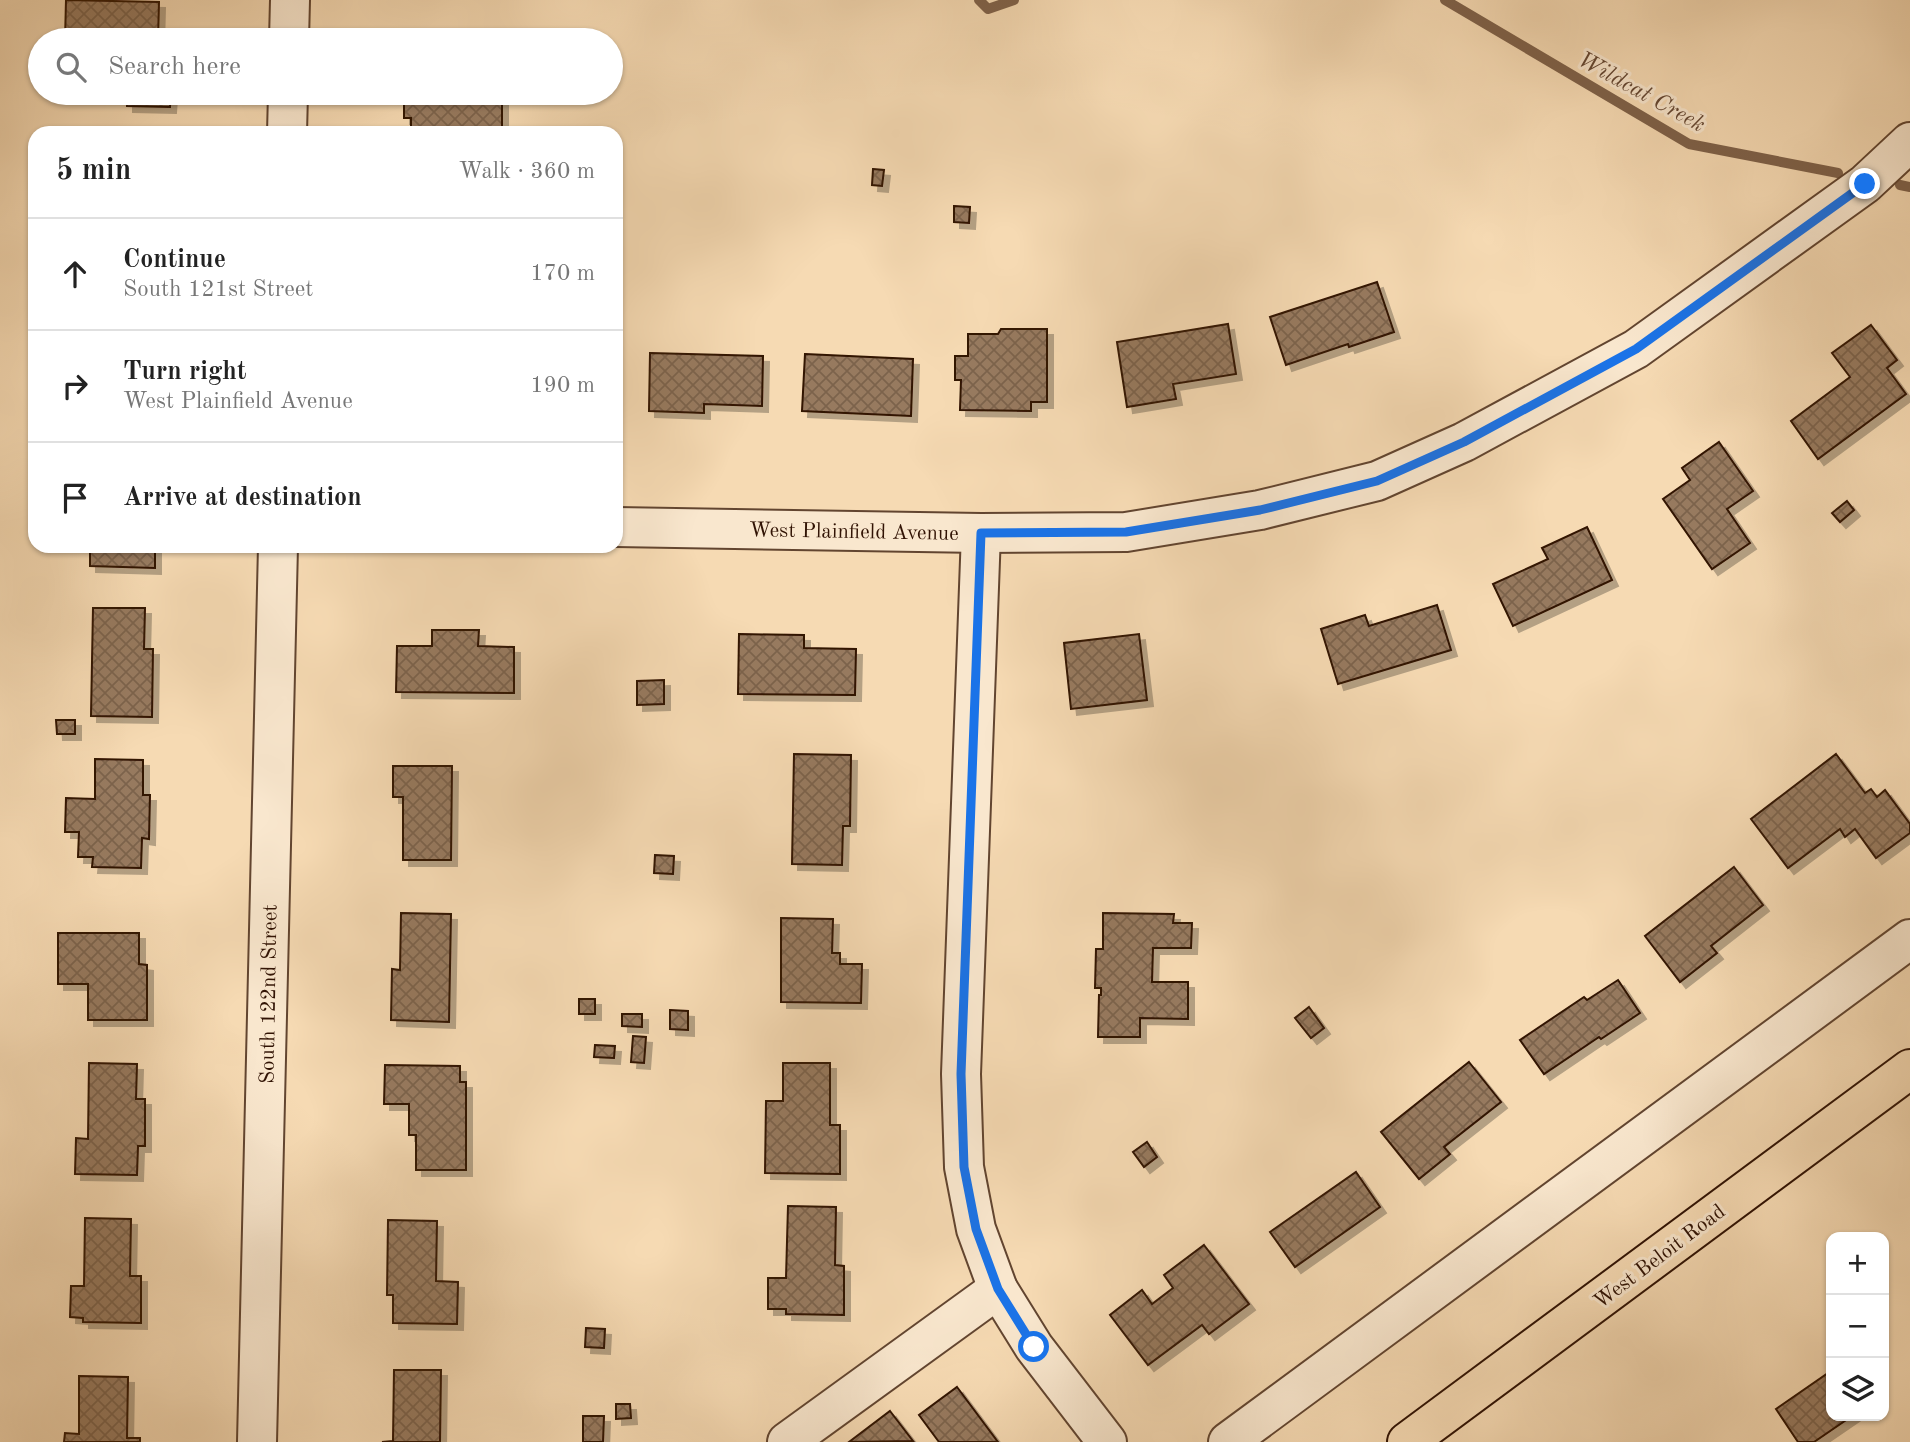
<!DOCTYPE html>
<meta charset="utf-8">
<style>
body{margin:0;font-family:"Old Standard TT",serif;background:#f2f2f2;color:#222}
.controls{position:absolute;right:21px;bottom:21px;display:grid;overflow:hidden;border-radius:14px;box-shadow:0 2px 5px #0004}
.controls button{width:63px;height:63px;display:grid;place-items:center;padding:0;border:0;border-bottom:2px solid #e0e0e0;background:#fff;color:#222;font:35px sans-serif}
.stop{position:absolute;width:21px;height:21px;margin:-16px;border:5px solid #1a73e8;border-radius:50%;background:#fff}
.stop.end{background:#1a73e8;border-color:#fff;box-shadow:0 2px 7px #0008}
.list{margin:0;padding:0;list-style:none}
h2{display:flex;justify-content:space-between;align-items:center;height:91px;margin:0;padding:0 28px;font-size:30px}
h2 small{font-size:23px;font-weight:400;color:#767676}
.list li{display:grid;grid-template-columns:46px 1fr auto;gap:21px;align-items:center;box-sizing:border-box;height:112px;padding:0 28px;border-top:2px solid #e0e0e0}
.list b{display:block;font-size:26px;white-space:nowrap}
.list p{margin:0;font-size:23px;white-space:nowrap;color:#767676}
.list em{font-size:23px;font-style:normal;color:#767676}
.icon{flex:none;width:38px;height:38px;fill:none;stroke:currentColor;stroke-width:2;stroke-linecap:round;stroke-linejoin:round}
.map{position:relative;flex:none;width:1910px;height:1442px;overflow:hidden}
.search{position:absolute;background:#fff;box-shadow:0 2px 5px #0004;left:28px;top:28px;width:595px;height:77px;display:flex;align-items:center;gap:18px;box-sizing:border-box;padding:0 24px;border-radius:38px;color:#767676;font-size:26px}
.panel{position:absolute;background:#fff;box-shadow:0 2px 5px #0004;left:28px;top:126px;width:595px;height:427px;border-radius:21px}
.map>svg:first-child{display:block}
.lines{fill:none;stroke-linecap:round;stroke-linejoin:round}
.stream{stroke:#7f624a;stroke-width:10}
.building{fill:url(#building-cross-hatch);stroke:#311304;stroke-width:2;filter:url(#shadow)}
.minor-casing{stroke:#624530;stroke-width:42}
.major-casing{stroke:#311304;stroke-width:42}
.minor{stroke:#f9e7ce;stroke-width:38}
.major{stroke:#f6dab3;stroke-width:38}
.route{stroke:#1a73e8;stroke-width:9}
.labels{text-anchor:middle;stroke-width:6;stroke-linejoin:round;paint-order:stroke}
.street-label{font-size:21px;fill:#311304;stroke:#f9e7ce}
.water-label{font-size:23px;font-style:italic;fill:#654732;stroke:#f9e7ce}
</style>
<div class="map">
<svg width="1910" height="1442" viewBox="0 0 1910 1442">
<defs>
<pattern id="building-cross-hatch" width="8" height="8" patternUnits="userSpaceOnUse" patternTransform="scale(1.75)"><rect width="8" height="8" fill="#977a5f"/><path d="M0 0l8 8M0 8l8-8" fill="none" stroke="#7c634c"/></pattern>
<filter id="shadow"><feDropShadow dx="6" dy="6" stdDeviation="0" flood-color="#0004"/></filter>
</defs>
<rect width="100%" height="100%" fill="#f6dab3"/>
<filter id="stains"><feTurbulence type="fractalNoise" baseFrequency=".00286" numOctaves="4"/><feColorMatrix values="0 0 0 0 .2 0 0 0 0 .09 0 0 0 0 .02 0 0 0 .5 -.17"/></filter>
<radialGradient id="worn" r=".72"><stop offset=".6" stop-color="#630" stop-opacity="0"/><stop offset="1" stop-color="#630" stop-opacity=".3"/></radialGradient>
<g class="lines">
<g class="stream">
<polyline points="979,0 988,9 1014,0"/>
<polyline points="1445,0 1689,144 1838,173"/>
<polyline points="1900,185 1910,187"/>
</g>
</g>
<g class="building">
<polygon points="66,0 159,2 158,40 65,40"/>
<polygon points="127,93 171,93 170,107 127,106"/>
<polygon points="404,93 445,93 445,98 502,99 502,133 411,133 411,118 404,118"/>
<polygon points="873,169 884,170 882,186 872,185"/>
<polygon points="954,206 970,207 969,223 954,222"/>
<polygon points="1377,282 1394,332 1349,347 1348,344 1286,365 1270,317"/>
<polygon points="1228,324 1236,374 1173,384 1176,399 1127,407 1117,342"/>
<polygon points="1871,325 1897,360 1887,368 1906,394 1818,459 1791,421 1850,377 1832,353"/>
<polygon points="1001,329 1047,329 1047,402 1031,402 1031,411 960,410 961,380 955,380 955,356 968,356 968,334 998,334"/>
<polygon points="650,353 763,356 762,406 704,404 704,413 649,411"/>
<polygon points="805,354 913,359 911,416 802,411"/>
<polygon points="1719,442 1753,491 1727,509 1750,543 1712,569 1663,499 1690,480 1682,468"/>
<polygon points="1847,501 1854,510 1840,522 1832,513"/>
<polygon points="1587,527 1612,580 1513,626 1493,584 1548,559 1542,548"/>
<polygon points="90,546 155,546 155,568 90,566"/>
<polygon points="1437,605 1451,650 1338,684 1321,629 1365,615 1369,626"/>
<polygon points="93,608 145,608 144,649 153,649 152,717 91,716"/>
<polygon points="432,630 479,630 478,646 514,647 514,693 396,692 397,646 432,646"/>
<polygon points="739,634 804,635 804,648 856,649 855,695 738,694"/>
<polygon points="1139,634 1147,700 1071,709 1064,643"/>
<polygon points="664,680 664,704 637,705 637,681"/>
<polygon points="56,720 75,720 75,734 57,734"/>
<polygon points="794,754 851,755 850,826 843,826 842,865 792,864"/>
<polygon points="1836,754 1865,793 1871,789 1877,797 1885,790 1910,824 1910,833 1876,858 1855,829 1845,837 1840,829 1788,868 1751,819"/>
<polygon points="95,759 143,760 143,795 150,795 149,839 142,838 141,868 92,867 93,857 78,857 79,832 65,832 66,798 95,799"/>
<polygon points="393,766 452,766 451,860 403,860 403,797 393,797"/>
<polygon points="655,855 674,856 673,874 654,873"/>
<polygon points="1734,867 1763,905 1711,946 1717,953 1680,982 1645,936"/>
<polygon points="401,913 451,914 449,1022 391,1020 392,969 400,970"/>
<polygon points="1103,913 1174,914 1173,923 1192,923 1191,948 1153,948 1152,982 1188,982 1188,1019 1140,1018 1140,1037 1098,1037 1099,995 1101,995 1101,988 1095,988 1096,949 1103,949"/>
<polygon points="781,918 833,919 832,953 840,953 840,964 862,964 861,1003 781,1002"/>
<polygon points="58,933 139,933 139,964 147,965 147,1020 88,1020 88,984 58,984"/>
<polygon points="1618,980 1640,1013 1601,1039 1599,1037 1544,1074 1520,1040 1584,997 1587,1000"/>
<rect x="579" y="999" width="16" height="15"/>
<polygon points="1309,1007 1324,1028 1311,1038 1295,1018"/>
<polygon points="670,1010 688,1011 688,1030 670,1029"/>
<polygon points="622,1014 642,1014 642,1027 622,1026"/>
<polygon points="633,1036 646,1037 644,1063 631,1062"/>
<polygon points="595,1045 615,1046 614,1058 594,1057"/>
<polygon points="1469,1062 1501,1102 1444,1147 1450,1154 1419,1179 1381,1132"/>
<polygon points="89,1063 137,1064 136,1099 145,1099 145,1146 138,1146 137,1175 75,1174 76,1138 88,1139"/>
<polygon points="783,1063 830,1063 830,1125 840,1125 840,1174 765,1173 766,1101 783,1101"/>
<polygon points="385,1065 460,1066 460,1082 466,1082 466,1170 416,1170 416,1135 409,1135 409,1104 384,1104"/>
<polygon points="1147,1142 1157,1157 1144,1167 1133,1152"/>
<polygon points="1356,1172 1380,1207 1295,1267 1270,1232"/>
<polygon points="788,1206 836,1207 835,1265 844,1266 844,1315 786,1314 786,1309 768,1309 768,1278 786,1278"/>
<polygon points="85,1218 131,1219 130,1276 141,1276 141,1323 83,1322 83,1318 70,1317 71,1286 84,1286"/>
<polygon points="388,1220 437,1221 436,1281 458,1282 457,1324 393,1323 393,1295 387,1295"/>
<polygon points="1204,1245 1249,1304 1209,1334 1202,1325 1148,1365 1110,1315 1142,1290 1152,1304 1173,1288 1164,1275"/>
<polygon points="586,1328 605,1329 604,1348 585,1347"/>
<polygon points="394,1370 441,1370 440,1442 382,1442 393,1441"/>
<polygon points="1831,1371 1831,1416 1852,1416 1814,1442 1798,1442 1776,1409"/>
<polygon points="79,1376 128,1377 127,1438 140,1438 140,1442 64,1442 65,1433 79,1434"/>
<polygon points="957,1387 998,1442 939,1442 919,1415"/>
<polygon points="616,1404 630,1404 631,1418 616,1419"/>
<polygon points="890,1411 913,1441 849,1442"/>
<polygon points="583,1416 604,1416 603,1442 583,1442"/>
</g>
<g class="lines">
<g class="minor-casing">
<g id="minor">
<polyline points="289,40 290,0"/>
<polyline points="287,133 288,93"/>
<polyline points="616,527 981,533 1126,532 1260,510 1377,481 1464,442 1636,349 1865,184 1910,142"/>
<polyline points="981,533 961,1074 964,1167 976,1229 998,1289 1034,1347 1107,1442"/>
<polyline points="257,1442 278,546"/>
<polyline points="787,1442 998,1289"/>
<polyline points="1228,1442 1910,939"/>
</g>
</g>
<g class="major-casing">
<polyline id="major" points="1407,1442 1910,1069"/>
</g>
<use href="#minor" class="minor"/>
<use href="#major" class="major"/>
</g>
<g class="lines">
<polyline class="route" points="1034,1347 998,1289 976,1229 964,1167 961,1074 981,533 1126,532 1260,510 1377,481 1464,442 1636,349 1865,184"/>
</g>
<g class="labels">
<g class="street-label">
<text transform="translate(854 531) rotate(1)" y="7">West Plainfield Avenue</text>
<text transform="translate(268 994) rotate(-89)" y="7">South 122nd Street</text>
<text transform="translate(1659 1256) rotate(-37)" y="7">West Beloit Road</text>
</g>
<g class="water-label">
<text transform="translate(1642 91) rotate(29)" y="8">Wildcat Creek</text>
</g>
</g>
<rect width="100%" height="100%" filter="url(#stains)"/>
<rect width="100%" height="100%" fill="url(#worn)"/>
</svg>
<div class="controls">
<button>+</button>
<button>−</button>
<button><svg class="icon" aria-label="layers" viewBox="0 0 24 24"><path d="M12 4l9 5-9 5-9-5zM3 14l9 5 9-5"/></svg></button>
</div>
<div class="stop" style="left:1034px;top:1347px"></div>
<div class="stop end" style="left:1865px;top:184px"></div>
<div class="search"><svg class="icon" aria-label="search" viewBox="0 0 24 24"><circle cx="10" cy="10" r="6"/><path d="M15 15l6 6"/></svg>Search here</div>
<section class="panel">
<h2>5 min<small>Walk · 360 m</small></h2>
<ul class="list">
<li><svg class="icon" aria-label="ahead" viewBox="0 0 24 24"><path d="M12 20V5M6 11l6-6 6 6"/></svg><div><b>Continue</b><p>South 121st Street</p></div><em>170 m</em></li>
<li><svg class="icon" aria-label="right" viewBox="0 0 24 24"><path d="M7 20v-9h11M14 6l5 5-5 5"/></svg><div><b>Turn right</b><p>West Plainfield Avenue</p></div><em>190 m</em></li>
<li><svg class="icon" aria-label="arrive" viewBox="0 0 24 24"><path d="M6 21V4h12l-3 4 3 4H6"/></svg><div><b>Arrive at destination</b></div></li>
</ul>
</section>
</div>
